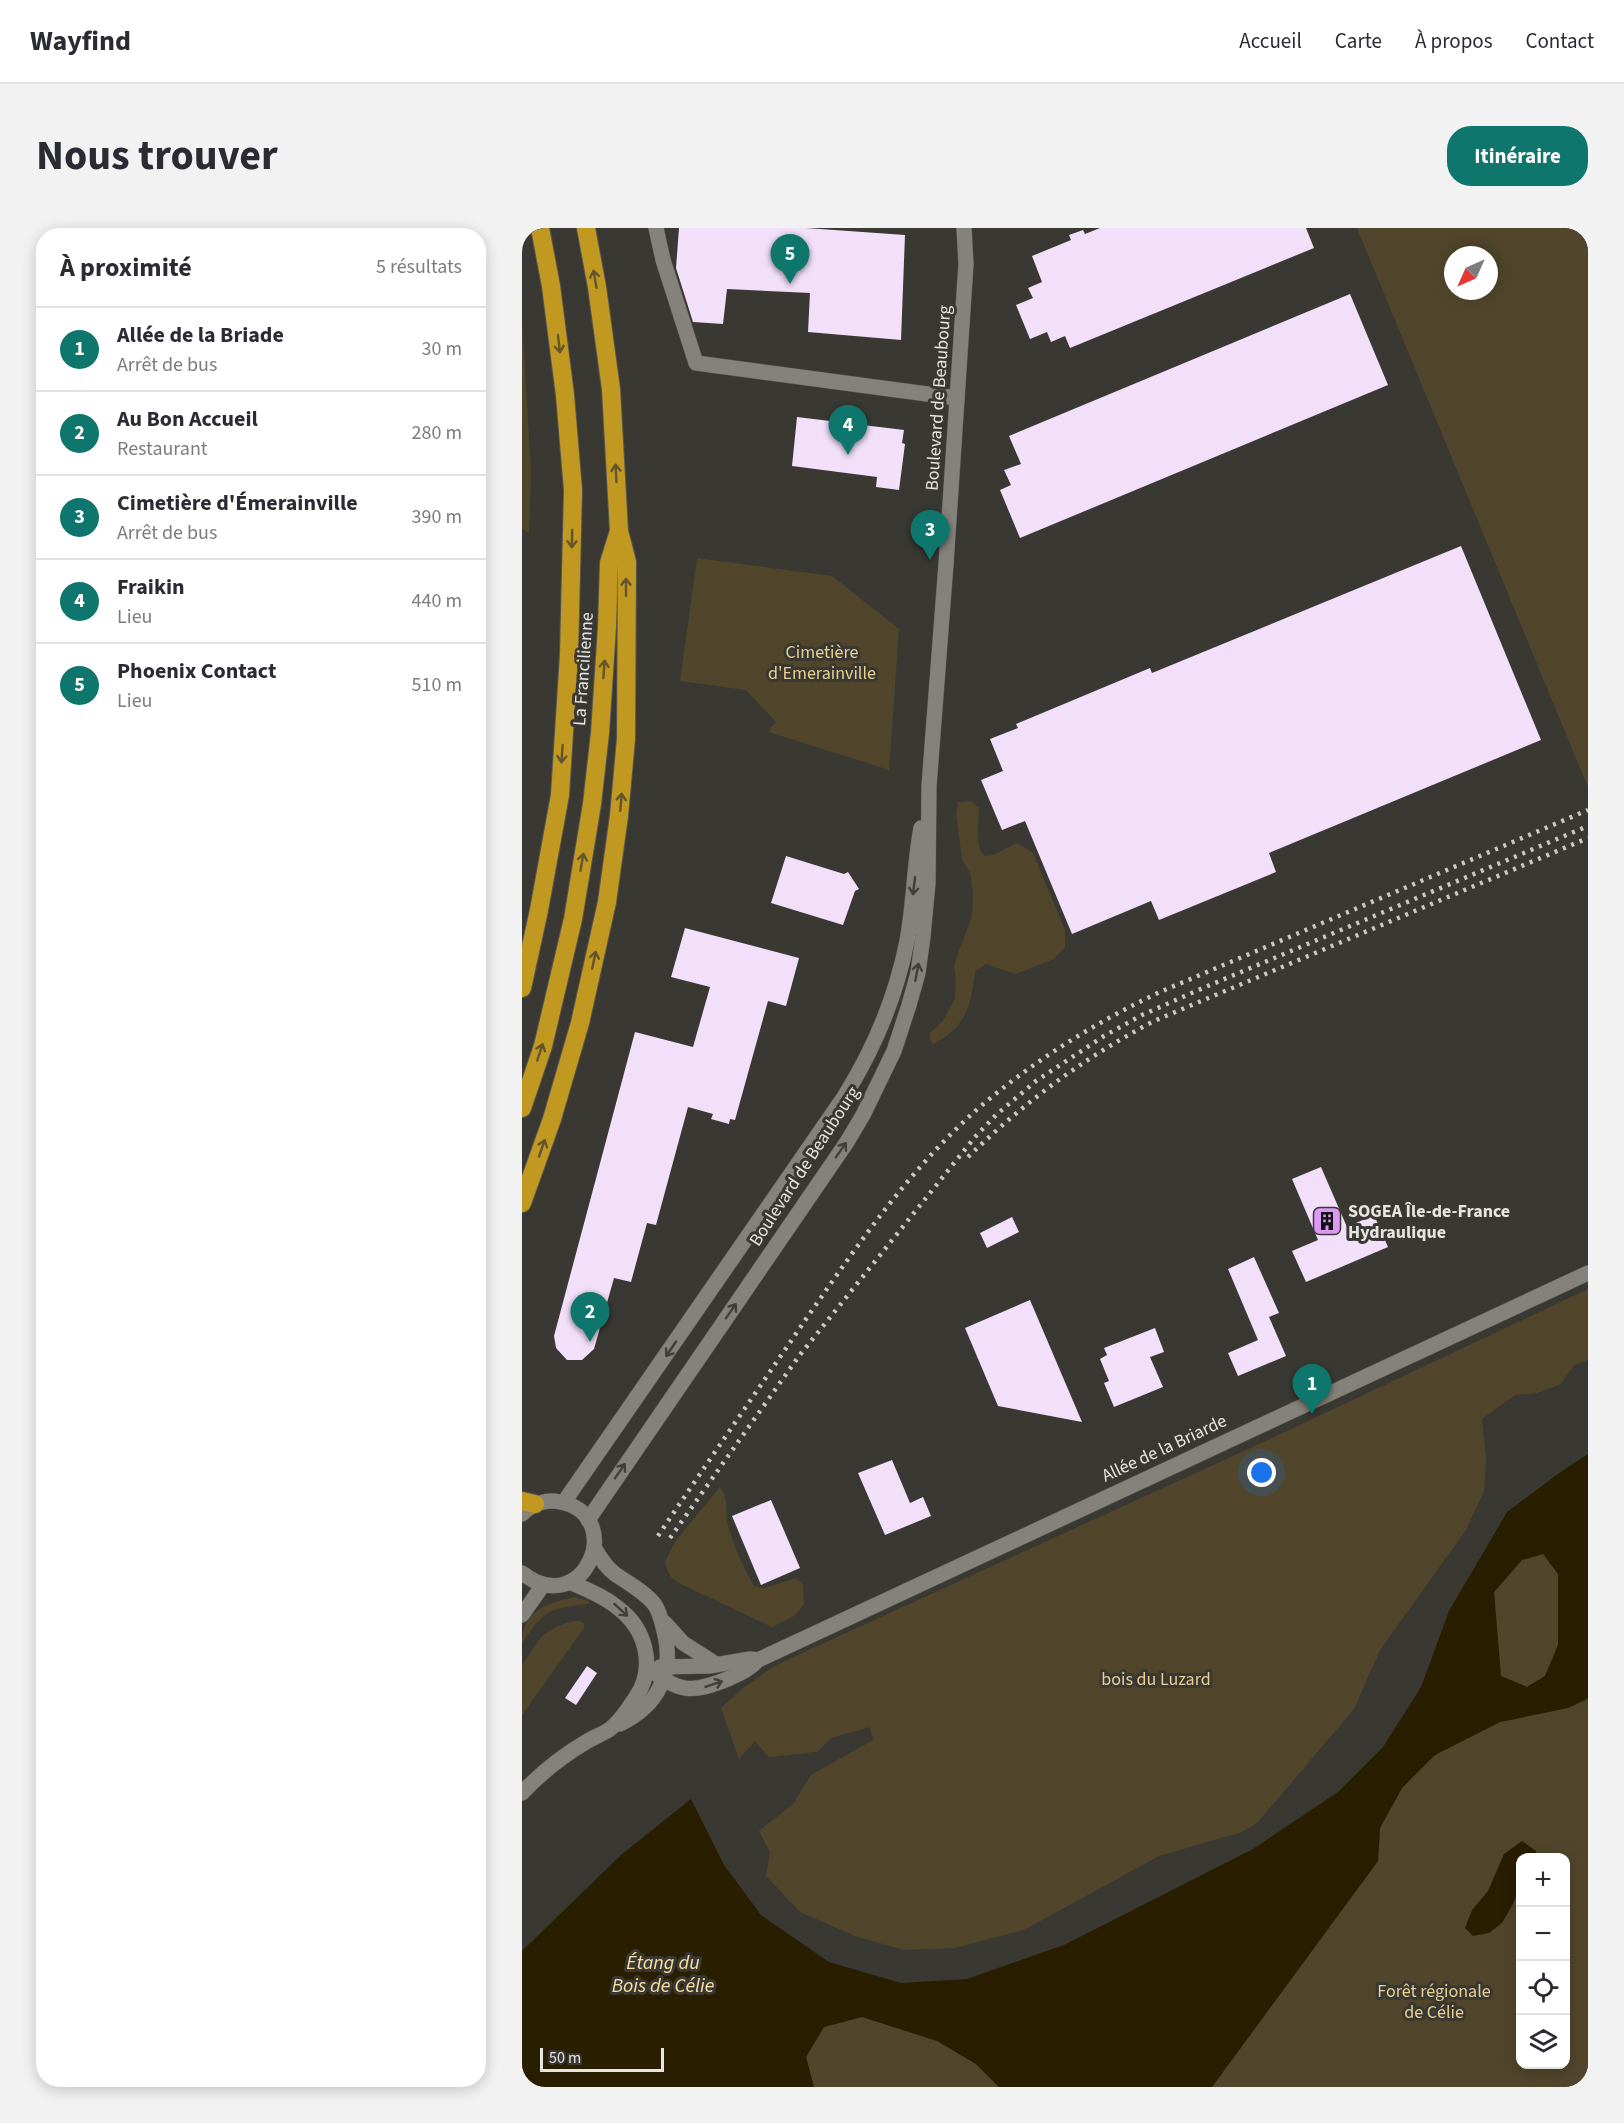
<!DOCTYPE html>
<html lang="fr">
<meta charset="utf-8">
<style>
body{margin:0;font-family:"Source Sans 3",sans-serif;background:#f2f2f3;color:#2b2b33}
.controls{position:absolute;right:18px;bottom:18px;display:grid;overflow:hidden;border-radius:12px;box-shadow:0 3px 15px #0003}
.controls button{width:54px;height:54px;display:grid;place-items:center;padding:0;border:0;border-bottom:2px solid #e1e1e2;background:#fff;color:#2b2b33;font:30px sans-serif}
.compass{position:absolute;left:922px;top:18px;width:54px;height:54px;border-radius:50%;background:#fff;box-shadow:0 3px 15px #0003;rotate:225deg}
.scale{position:absolute;left:18px;bottom:15px;width:124px;box-sizing:border-box;padding-left:6px;border:3px solid #e6e5e1;border-top:0;font-size:16px;line-height:21px;white-space:nowrap;color:#e6e5e1;-webkit-text-stroke:4px #3a3832;paint-order:stroke}
.you{position:absolute;left:740px;top:1245px;width:21px;height:21px;margin:-15px;border:4px solid #fff;border-radius:50%;background:#1a73e8;box-shadow:0 0 0 9px #1a73e833}
.badge{display:grid;place-items:center;width:39px;height:39px;border-radius:50%;background:#0f766e;color:#fff;font-size:20px;font-weight:700}
.pin{position:absolute;translate:-50% -50px;filter:drop-shadow(0 2px 3px #0008)}
.pin::after{content:'';position:absolute;top:32px;width:21px;height:18px;background:inherit;clip-path:polygon(0 0,100% 0,50% 100%)}
.list{margin:0;padding:0;list-style:none}
h2{display:flex;justify-content:space-between;align-items:center;height:78px;margin:0;padding:0 24px;font-size:26px}
h2 small{font-size:20px;font-weight:400;color:#7c7c81}
.list li{display:grid;grid-template-columns:39px 1fr auto;gap:18px;align-items:center;box-sizing:border-box;height:84px;padding:0 24px;border-top:2px solid #e1e1e2}
.list b{display:block;font-size:22px;white-space:nowrap}
.list p{margin:0;font-size:20px;white-space:nowrap;color:#7c7c81}
.list em{font-size:20px;font-style:normal;color:#7c7c81}
.icon{flex:none;width:33px;height:33px;fill:none;stroke:currentColor;stroke-width:2;stroke-linecap:round;stroke-linejoin:round}
.map{position:relative;flex:none;width:1066px;height:1859px;overflow:hidden;border-radius:24px}
header{display:flex;align-items:center;gap:36px;box-sizing:border-box;height:84px;padding:0 30px;background:#fff;border-bottom:2px solid #e1e1e2}
header strong{font-size:28px}
nav{display:flex;gap:33px;margin-inline-start:auto;font-size:21px}
.intro{display:flex;align-items:center;justify-content:space-between;box-sizing:border-box;height:144px;padding:0 36px}
h1{margin:0;font-size:42px}
.button{padding:15px 27px;border-radius:24px;background:#0f766e;color:#fff;font-size:21px;font-weight:700}
main{display:flex;gap:36px;padding:0 36px}
aside{flex:1;background:#fff;border-radius:24px;box-shadow:0 3px 15px #0003}
.map>svg:first-child{display:block}
.green{fill:#51462c;fill-rule:evenodd}
.water{fill:#2a1e00;fill-rule:evenodd}
.building{fill:#f2dffa}
.lines{fill:none;stroke-linecap:round;stroke-linejoin:round}
.street-casing{stroke:#585651;stroke-width:16}
.secondary-casing{stroke:#585651;stroke-width:16}
.highway-casing{stroke:#585651;stroke-width:20}
.street{stroke:#85827b;stroke-width:15}
.secondary{stroke:#85827b;stroke-width:15}
.highway{stroke:#c19820;stroke-width:18}
.rail{stroke:#cbc9c5;stroke-width:4.5;stroke-dasharray:3 6;stroke-linecap:butt}
.oneway{stroke:#62552d}
.oneway2{stroke:#423f39}
.labels{text-anchor:middle;stroke-width:6;stroke-linejoin:round;paint-order:stroke}
.street-label{font-size:18px;fill:#e6e5e1;stroke:#3a3832}
.park-label{font-size:18px;fill:#e8cf92;stroke:#3a3832}
.poi-label{font-size:18px;font-weight:bold;fill:#e6e5e1;stroke:#3a3832;text-anchor:start}
.water-label{font-size:20px;font-style:italic;fill:#fae0a2;stroke:#3a3832}
</style>
<header>
<strong>Wayfind</strong>
<nav><a>Accueil</a><a>Carte</a><a>À propos</a><a>Contact</a></nav>
</header>
<div class="intro"><h1>Nous trouver</h1><a class="button">Itinéraire</a></div>
<main>
<aside>
<h2>À proximité<small>5 résultats</small></h2>
<ul class="list">
<li><span class="badge">1</span><div><b>Allée de la Briade</b><p>Arrêt de bus</p></div><em>30 m</em></li>
<li><span class="badge">2</span><div><b>Au Bon Accueil</b><p>Restaurant</p></div><em>280 m</em></li>
<li><span class="badge">3</span><div><b>Cimetière d'Émerainville</b><p>Arrêt de bus</p></div><em>390 m</em></li>
<li><span class="badge">4</span><div><b>Fraikin</b><p>Lieu</p></div><em>440 m</em></li>
<li><span class="badge">5</span><div><b>Phoenix Contact</b><p>Lieu</p></div><em>510 m</em></li>
</ul>
</aside>
<div class="map">
<svg width="1066" height="1859" viewBox="0 0 1066 1859">
<rect width="100%" height="100%" fill="#3a3832"/>
<g class="green">
<path d="M 835,0 L 1066,0 L 1066,559 L 1053,528 ZM 931,27 L 967,27 L 967,63 L 931,63 Z"/>
<polygon points="0,90 9,244 7,305 0,300"/>
<polygon points="175,330 310,348 377,401 367,542 247,504 249,499 254,494 224,462 158,453"/>
<path d="M 449,573 L 457,580 C 457,595 451,617 463,628 L 471,627 L 495,615 L 511,625 L 543,702 L 543,719 L 532,731 L 494,746 L 464,736 L 453,743 C 449,777 445,799 411,816 L 408,812 L 408,805 L 420,794 L 433,771 L 434,754 L 432,737 L 450,688 L 451,664 L 448,645 L 440,631 L 434,586 L 436,574 Z"/>
<polygon points="1066,1061 1066,1132 1052,1137 1039,1156 1015,1165 993,1167 960,1191 964,1229 962,1263 944,1302 858,1422 832,1481 735,1595 720,1604 637,1628 502,1702 433,1720 382,1722 333,1708 278,1684 244,1648 248,1624 237,1603 271,1576 289,1547 351,1512 348,1499 309,1510 295,1524 247,1529 233,1513 217,1531 199,1480 221,1460 254,1437 748,1211"/>
<path d="M 198,1259 C 206,1269 204,1280 205,1291 C 206,1306 224,1345 232,1358 L 242,1360 L 274,1350 L 281,1357 L 282,1377 L 272,1388 L 250,1399 L 161,1357 C 148,1350 147,1348 143,1334 L 152,1315 Z"/>
<polygon points="1022,1326 1036,1346 1036,1417 1023,1448 1005,1459 979,1448 972,1364 1000,1332"/>
<path d="M 52,1369 L 67,1373 L 66,1376 C 25,1381 24,1381 0,1415 C 0,1383 25,1375 52,1369 Z"/>
<polygon points="51,1393 59,1393 62,1396 62,1400 0,1487 0,1437 20,1408 36,1398"/>
<path d="M 1066,1472 L 1066,1859 L 690,1859 L 856,1633 L 858,1600 L 880,1560 L 913,1527 L 978,1494 L 1046,1480 ZM 999,1630 L 1044,1630 L 1044,1836 L 999,1836 Z"/>
<polygon points="340,1789 416,1813 454,1836 477,1859 292,1859 284,1829 302,1799"/>
</g>
<g class="water">
<path d="M 1066,1226 L 1066,1470 L 1046,1480 L 978,1494 L 913,1527 L 880,1560 L 858,1600 L 856,1633 L 690,1859 L 477,1859 L 454,1836 L 415,1813 L 340,1789 L 302,1799 L 284,1829 L 292,1859 L 0,1859 L 0,1723 L 99,1627 L 169,1571 L 202,1637 L 239,1687 L 307,1734 L 379,1755 L 445,1751 L 542,1717 L 731,1621 L 816,1564 L 861,1519 L 899,1459 L 927,1383 L 985,1284 L 1040,1243 ZM 1021,1326 L 1036,1346 L 1036,1417 L 1023,1448 L 1005,1459 L 979,1448 L 972,1364 L 1000,1332 Z"/>
<polygon points="1000,1613 1014,1623 1014,1629 999,1630 998,1659 991,1676 980,1695 967,1705 951,1708 943,1700 950,1682 966,1663 982,1626"/>
</g>
<g class="building">
<polygon points="157,0 284,0 383,7 379,112 286,104 288,65 205,61 201,96 171,94 154,40"/>
<polygon points="578,0 784,0 792,20 548,120 543,108 529,114 525,104 508,111 494,77 511,70 506,60 520,54 510,28 549,12 547,7 561,2 563,6"/>
<polygon points="828,66 866,157 498,310 478,262 489,257 482,242 499,236 487,208"/>
<polygon points="275,189 382,202 380,215 383,216 377,262 354,259 355,249 270,238"/>
<polygon points="939,318 1019,512 747,625 754,644 637,692 629,673 550,706 503,593 480,602 459,552 481,543 468,511 496,500 494,496 628,440 630,445"/>
<polygon points="264,628 322,646 326,644 337,661 333,663 321,697 249,675"/>
<polygon points="163,700 277,730 264,778 246,773 213,892 208,891 207,896 189,891 191,886 166,879 134,997 125,995 109,1054 92,1050 72,1121 60,1132 45,1132 34,1120 32,1108 113,804 171,819 188,759 149,749"/>
<polygon points="799,939 825,999 852,987 866,1019 784,1054 770,1023 796,1012 770,951"/>
<polygon points="490,989 497,1004 465,1020 458,1005"/>
<polygon points="732,1029 757,1085 747,1089 764,1128 716,1148 706,1125 736,1112 706,1041"/>
<polygon points="508,1072 560,1194 476,1178 443,1100"/>
<polygon points="633,1100 642,1124 628,1129 641,1159 592,1179 582,1155 587,1153 578,1131 585,1127 582,1120"/>
<polygon points="370,1232 388,1275 401,1269 409,1288 363,1307 336,1245"/>
<polygon points="249,1272 278,1340 239,1357 210,1288"/>
<polygon points="65,1438 75,1445 54,1477 43,1470"/>
</g>
<g class="lines">
<g class="street-casing">
<polyline id="street" points="134,0 141,32 174,135 435,170"/>
</g>
<g class="secondary-casing">
<g id="secondary">
<path d="M 42,1274 L 322,869 C 352,821 374,769 385,713 C 392,676 392,637 399,600"/>
<path d="M 0,1286 C 10,1276 24,1271 38,1274 C 106,1287 62,1394 0,1345"/>
<polyline points="66,1292 325,914 341,887 372,823 387,777 396,745 401,708 406,655 407,558 424,336 444,36 442,0"/>
<path d="M 73,1321 C 78,1330 84,1339 93,1346 C 106,1355 123,1364 133,1377 C 138,1385 140,1394 142,1403 C 153,1444 136,1478 98,1496"/>
<polyline points="0,1387 21,1357"/>
<polyline points="143,1395 161,1415 194,1436"/>
<path d="M 126,1439 C 156,1466 172,1465 208,1450 C 219,1445 228,1441 236,1432 L 1066,1045"/>
<polyline points="138,1439 187,1438 228,1431 236,1432"/>
<path d="M 0,1565 C 19,1545 40,1528 64,1514 C 72,1509 81,1506 88,1501 C 99,1493 107,1479 114,1469 C 134,1439 124,1401 96,1380 C 82,1368 65,1362 48,1354"/>
</g>
</g>
<g class="highway-casing">
<g id="highway">
<polyline points="0,760 17,682 38,567 47,427 51,262 43,167 29,58 18,0"/>
<polyline points="0,880 21,818 51,691 70,576 78,505 85,399 87,335 97,303 89,161 75,59 64,0"/>
<polyline points="0,975 30,891 58,795 85,674 97,588 104,511 105,334 97,303"/>
<polyline points="0,1273 13,1276"/>
</g>
</g>
<use href="#street" class="street"/>
<use href="#secondary" class="secondary"/>
<use href="#highway" class="highway"/>
<g class="rail">
<path d="M 446,929 C 504,873 560,831 632,793 L 1066,610"/>
<path d="M 136,1308 C 185,1235 235,1163 284,1091 C 337,1015 389,939 459,878 C 513,832 574,794 638,764 L 1066,582"/>
<polyline points="148,1310 277,1128 453,909 474,887 514,853 582,808 620,787 681,760 1066,598"/>
</g>
</g>
<defs><path id="oneway-shaft" d="M-6 0H5M1.5-3L5.5 0L1.5 3" fill="none" stroke-width="1.6" stroke-linecap="round" stroke-linejoin="round" transform="scale(1.5)"/></defs>
<g class="oneway">
<use href="#oneway-shaft" transform="translate(73 51) rotate(-100)"/>
<use href="#oneway-shaft" transform="translate(37 116) rotate(83)"/>
<use href="#oneway-shaft" transform="translate(94 245) rotate(-93)"/>
<use href="#oneway-shaft" transform="translate(50 311) rotate(91)"/>
<use href="#oneway-shaft" transform="translate(104 359) rotate(-90)"/>
<use href="#oneway-shaft" transform="translate(82 441) rotate(-86)"/>
<use href="#oneway-shaft" transform="translate(40 526) rotate(94)"/>
<use href="#oneway-shaft" transform="translate(99 574) rotate(-85)"/>
<use href="#oneway-shaft" transform="translate(60 634) rotate(-80)"/>
<use href="#oneway-shaft" transform="translate(72 732) rotate(-78)"/>
<use href="#oneway-shaft" transform="translate(18 824) rotate(-72)"/>
<use href="#oneway-shaft" transform="translate(20 920) rotate(-71)"/>
</g>
<g class="oneway2">
<use href="#oneway-shaft" transform="translate(392 658) rotate(97)"/>
<use href="#oneway-shaft" transform="translate(395 744) rotate(-79)"/>
<use href="#oneway-shaft" transform="translate(319 922) rotate(-55)"/>
<use href="#oneway-shaft" transform="translate(209 1083) rotate(-55)"/>
<use href="#oneway-shaft" transform="translate(149 1121) rotate(124)"/>
<use href="#oneway-shaft" transform="translate(98 1243) rotate(-55)"/>
<use href="#oneway-shaft" transform="translate(99 1382) rotate(42)"/>
<use href="#oneway-shaft" transform="translate(192 1456) rotate(-19)"/>
</g>
<defs>
<g id="building-square" transform="scale(1.5)"><rect x="-9" y="-9" width="18" height="18" rx="4" fill="#db99f5" stroke="#3a3832"/><path d="M-4-6H4V6H1V3H-1V6H-4ZM-2.5-4.3h1.7v1.8h-1.7ZM.8-4.3h1.7v1.8H.8ZM-2.5-1h1.7V.8h-1.7ZM.8-1h1.7V.8H.8Z" fill="#111"/></g>
</defs>
<g fill-rule="evenodd">
<use href="#building-square" x="805" y="993"/>
</g>
<g class="labels">
<g class="street-label">
<text transform="translate(416 170) rotate(-86)" y="6">Boulevard de Beaubourg</text>
<text transform="translate(61 441) rotate(-86)" y="6">La Francilienne</text>
<text transform="translate(282 938) rotate(-57)" y="6">Boulevard de Beaubourg</text>
<text transform="translate(642 1220) rotate(-25)" y="6">Allée de la Briarde</text>
</g>
<g class="park-label">
<text x="300" y="430">Cimetière<tspan x="300" dy="21">d'Emerainville</tspan></text>
<text x="634" y="1457">bois du Luzard</text>
<text x="912" y="1769">Forêt régionale<tspan x="912" dy="21">de Célie</tspan></text>
</g>
<g class="poi-label">
<text x="826" y="989">SOGEA Île-de-France<tspan x="826" dy="21">Hydraulique</tspan></text>
</g>
<g class="water-label">
<text x="141" y="1741">Étang du<tspan x="141" dy="23">Bois de Célie</tspan></text>
</g>
</g>
</svg>
<div class="controls">
<button>+</button>
<button>−</button>
<button><svg class="icon" aria-label="locate" viewBox="0 0 24 24"><circle cx="12" cy="12" r="6"/><path d="M12 2v4M12 18v4M2 12h4M18 12h4"/></svg></button>
<button><svg class="icon" aria-label="layers" viewBox="0 0 24 24"><path d="M12 4l9 5-9 5-9-5zM3 14l9 5 9-5"/></svg></button>
</div>
<svg class="compass" viewBox="-18 -18 36 36"><path d="M0-13l5 13h-10z" fill="#e53935"/><path d="M0 13l5-13h-10z" fill="#7c7c81"/></svg>
<div class="scale">50 m</div>
<div class="you"></div>
<div class="pin badge" style="left:790px;top:1186px">1</div>
<div class="pin badge" style="left:68px;top:1114px">2</div>
<div class="pin badge" style="left:408px;top:332px">3</div>
<div class="pin badge" style="left:326px;top:227px">4</div>
<div class="pin badge" style="left:268px;top:56px">5</div>
</div>
</main>
